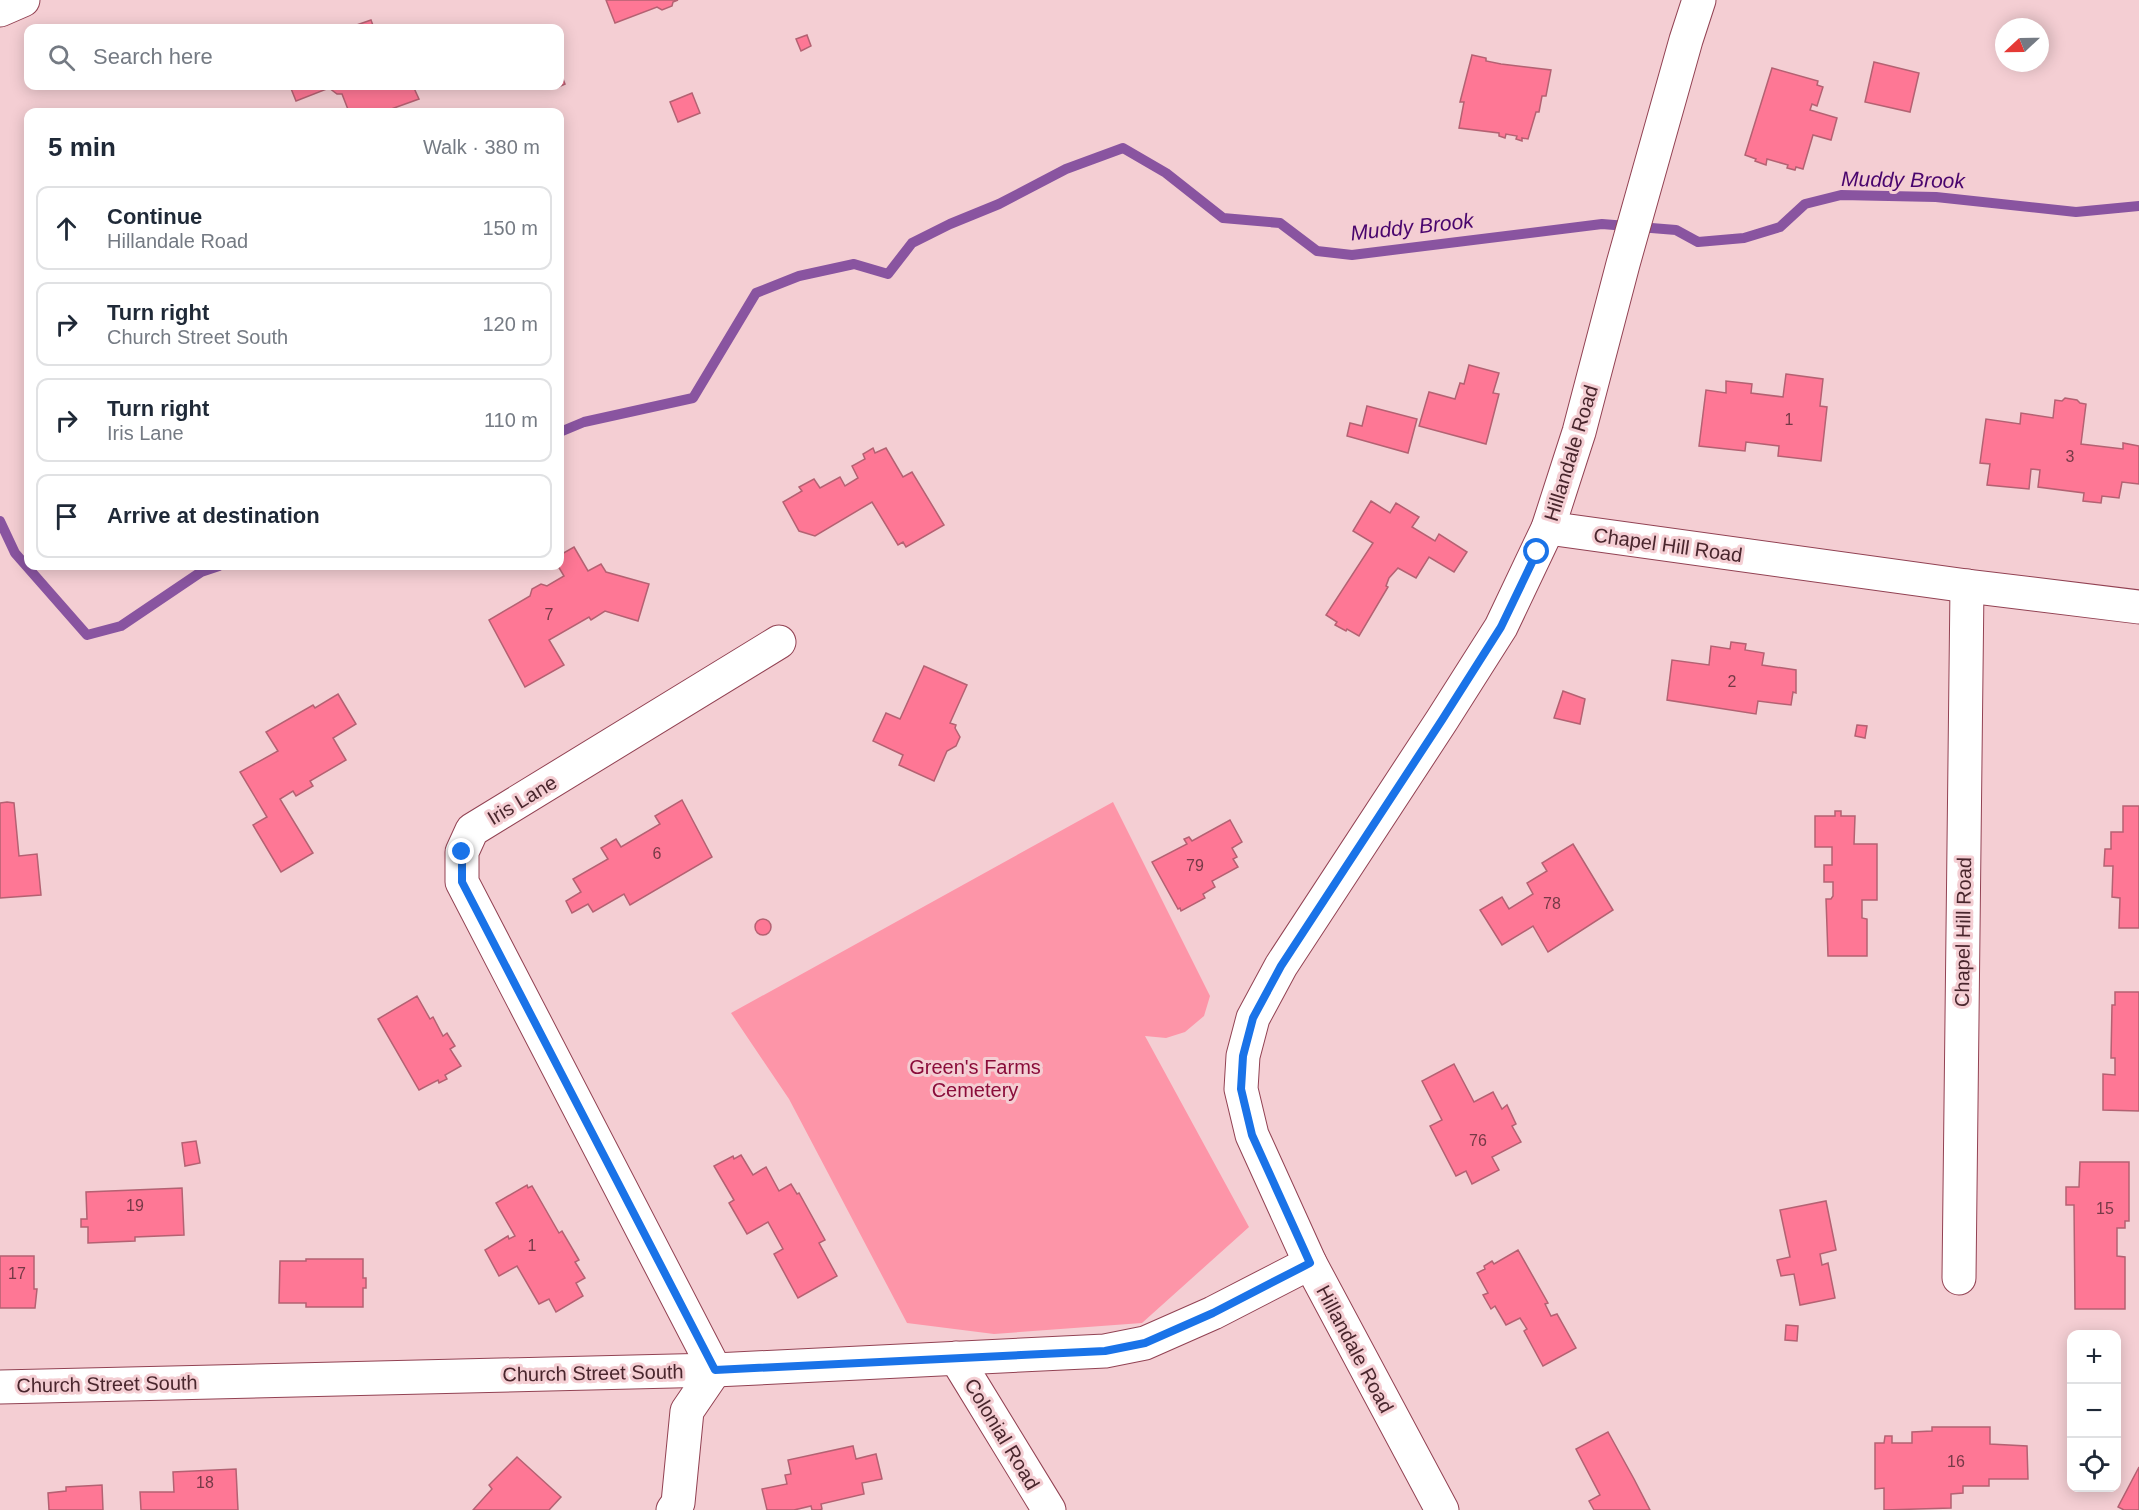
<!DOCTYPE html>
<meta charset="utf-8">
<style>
body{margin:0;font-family:Helvetica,sans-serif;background:#f2f2f3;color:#1f2937}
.controls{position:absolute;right:18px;bottom:18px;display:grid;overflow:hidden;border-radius:12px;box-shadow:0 3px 15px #0003}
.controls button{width:54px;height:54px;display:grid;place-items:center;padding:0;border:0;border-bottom:2px solid #e0e1e3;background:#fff;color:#1f2937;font:30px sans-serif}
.compass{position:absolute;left:1995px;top:18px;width:54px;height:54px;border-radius:50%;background:#fff;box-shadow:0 3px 15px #0003;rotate:248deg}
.stop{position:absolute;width:18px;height:18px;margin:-14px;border:4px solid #1a73e8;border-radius:50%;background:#fff}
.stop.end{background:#1a73e8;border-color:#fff;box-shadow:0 2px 6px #0008}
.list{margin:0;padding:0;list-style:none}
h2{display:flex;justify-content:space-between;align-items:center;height:78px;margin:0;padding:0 24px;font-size:26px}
h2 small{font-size:20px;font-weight:400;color:#747a83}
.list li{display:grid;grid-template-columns:39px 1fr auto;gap:18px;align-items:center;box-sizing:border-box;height:84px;margin:0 12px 12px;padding:0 12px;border:2px solid #e0e1e3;border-radius:12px}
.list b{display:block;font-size:22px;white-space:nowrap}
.list p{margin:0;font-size:20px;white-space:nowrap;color:#747a83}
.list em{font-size:20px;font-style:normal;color:#747a83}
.icon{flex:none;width:33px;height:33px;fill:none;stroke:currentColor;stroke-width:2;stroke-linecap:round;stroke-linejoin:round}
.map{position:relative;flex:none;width:2139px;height:1510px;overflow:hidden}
.search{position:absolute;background:#fff;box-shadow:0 3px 15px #0003;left:24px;top:24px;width:540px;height:66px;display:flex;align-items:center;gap:15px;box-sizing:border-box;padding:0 21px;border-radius:12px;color:#747a83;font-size:22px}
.panel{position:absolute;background:#fff;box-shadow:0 3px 15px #0003;left:24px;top:108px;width:540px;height:462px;border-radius:12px}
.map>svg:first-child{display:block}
.green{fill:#fd95a8}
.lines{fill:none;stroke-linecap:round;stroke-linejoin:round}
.stream{stroke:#8954a0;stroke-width:10}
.building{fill:#fe7795;stroke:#b46172;stroke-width:1.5}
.street-casing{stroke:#924253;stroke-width:35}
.street{stroke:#fff;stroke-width:33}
.route{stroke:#1a73e8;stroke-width:8}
.labels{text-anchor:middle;stroke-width:6;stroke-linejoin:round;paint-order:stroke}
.number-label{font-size:16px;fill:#763a47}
.street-label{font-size:20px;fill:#49262d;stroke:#f4ced3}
.park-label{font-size:20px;fill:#8a0c3a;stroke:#f4ced3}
.water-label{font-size:21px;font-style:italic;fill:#49056d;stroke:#f4ced3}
</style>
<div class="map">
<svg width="2139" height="1510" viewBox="0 0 2139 1510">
<rect width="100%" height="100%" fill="#f4ced3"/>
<polygon class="green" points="1113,802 1210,996 1204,1016 1185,1032 1166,1038 1145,1036 1249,1227 1142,1323 994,1334 907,1323 789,1099 731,1013"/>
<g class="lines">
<g class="stream">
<polyline points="560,432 584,422 693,398 756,293 799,276 854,264 888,274 912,243 950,224 999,204 1066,169 1123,148 1166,173 1223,218 1280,223 1317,251 1352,255 1602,224 1676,230 1698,242 1744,238 1780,227 1805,204 1841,195 1936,197 2076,212 2139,206"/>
<polyline points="0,521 15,553 87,635 121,626 201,572 219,566"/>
</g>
</g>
<g class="building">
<polygon points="606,0 678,0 673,2 672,6 662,10 657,7 615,23"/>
<polygon points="371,20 374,28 348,28"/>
<polygon points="807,35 811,46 801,51 796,39"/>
<polygon points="1472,55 1486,58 1486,61 1501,64 1551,70 1546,96 1542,96 1539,112 1536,112 1528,139 1522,138 1522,141 1516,139 1517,136 1506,134 1505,138 1499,136 1499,133 1459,128 1464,102 1460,102"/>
<polygon points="1874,62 1919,73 1910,112 1865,102"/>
<polygon points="1772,68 1818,81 1817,85 1823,87 1817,106 1812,104 1810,110 1837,118 1831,140 1813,135 1803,169 1796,167 1795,170 1787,168 1788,165 1767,159 1766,165 1755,161 1756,159 1745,155"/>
<polygon points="560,71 565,84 556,88 555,86 560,86"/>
<polygon points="290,86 413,86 419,99 383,112 349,112 342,94 337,94 329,88 296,101"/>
<polygon points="692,93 700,113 678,122 670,102"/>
<polygon points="1469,365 1499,373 1493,393 1499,394 1486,444 1419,426 1429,392 1455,399 1460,383 1464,384"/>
<polygon points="1786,374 1823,379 1820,406 1827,407 1821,461 1778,456 1779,446 1746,442 1745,451 1699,446 1706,390 1726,393 1726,381 1752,384 1751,393 1783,397"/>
<polygon points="2065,398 2077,400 2080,403 2086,404 2081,444 2123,449 2123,443 2139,446 2139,484 2122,482 2119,498 2102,496 2101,503 2083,501 2084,493 2038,487 2040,470 2031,469 2029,489 1987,485 1990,464 1980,463 1986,419 2020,424 2021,413 2053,418 2055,400 2062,401"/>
<polygon points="1367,406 1417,419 1408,453 1347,436 1350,423 1362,426"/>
<polygon points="873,448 875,453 886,448 903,477 912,472 944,525 906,547 903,542 898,545 872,502 815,536 799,531 783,502 802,491 799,487 814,479 820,488 840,477 845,486 858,478 852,466 865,459 863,454"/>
<polygon points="1371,501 1390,513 1396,503 1419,517 1412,527 1435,541 1439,534 1467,552 1454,572 1429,557 1416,578 1398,568 1389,578 1386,586 1388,587 1359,636 1347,629 1346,631 1335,625 1337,622 1326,615 1373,543 1353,531"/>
<polygon points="574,547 588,571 601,564 606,572 649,584 638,621 605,611 591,620 589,617 549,640 564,665 525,687 489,620 530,596 532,589 541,584 547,586 564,576 558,566 560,555"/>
<polygon points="1731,642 1746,644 1745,650 1764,653 1762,665 1796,670 1796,693 1793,692 1791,705 1758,701 1756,714 1667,700 1672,660 1709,665 1711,646 1730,649"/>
<polygon points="924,666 967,685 950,723 956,725 955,728 960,737 956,746 947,751 934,781 899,765 903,755 873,741 886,713 900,719"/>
<polygon points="1563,691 1585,699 1580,724 1554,718"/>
<polygon points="338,694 356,724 333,738 346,760 310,781 313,786 296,796 293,791 280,799 313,853 281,872 253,825 267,817 240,772 278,751 266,732 313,705 315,708"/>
<polygon points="1857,725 1867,726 1865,738 1855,736"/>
<polygon points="682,800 712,857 630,905 624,894 593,912 588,904 572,913 566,901 581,892 573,879 608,859 601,848 616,839 621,847 660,824 655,816"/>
<polygon points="7,802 14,803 19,856 37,854 41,895 0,898 0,803"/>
<polygon points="2123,806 2139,806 2139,928 2119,928 2120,898 2112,897 2113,866 2104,866 2105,849 2111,849 2111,832 2123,832"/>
<polygon points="1835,811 1841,811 1841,816 1855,816 1854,844 1877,844 1877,900 1862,900 1862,918 1867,919 1867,956 1828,956 1826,899 1831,899 1833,896 1833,882 1824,882 1824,865 1832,865 1832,847 1815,847 1815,816 1835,816"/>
<polygon points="1230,820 1242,842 1232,848 1237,857 1233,859 1238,867 1212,881 1215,887 1203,894 1205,898 1181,911 1180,908 1178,909 1152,862 1187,844 1184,839 1189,837 1192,841"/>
<polygon points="1573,844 1613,910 1548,952 1533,926 1502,945 1480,910 1502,897 1509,909 1533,894 1527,883 1547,871 1542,863"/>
<circle cx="763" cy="927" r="8"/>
<polygon points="2115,992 2139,992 2139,1111 2103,1110 2103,1074 2115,1075 2115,1058 2111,1058 2112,1005 2115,1005"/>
<polygon points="417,996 430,1019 433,1017 443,1036 447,1033 455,1046 450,1049 461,1066 445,1075 447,1079 439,1083 438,1080 419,1090 378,1019"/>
<polygon points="1454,1064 1474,1102 1493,1092 1502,1109 1507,1105 1516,1124 1512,1126 1521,1142 1492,1157 1499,1170 1472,1184 1466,1171 1456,1176 1430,1126 1442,1120 1422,1081"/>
<polygon points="196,1141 200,1163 185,1166 182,1143"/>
<polygon points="741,1155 753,1175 766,1167 779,1191 791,1184 797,1194 799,1193 825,1240 819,1243 837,1276 798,1298 774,1254 783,1249 768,1222 747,1234 729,1203 734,1200 714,1166 733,1156 734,1159"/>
<polygon points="2080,1162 2129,1162 2129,1221 2125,1221 2125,1228 2117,1228 2117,1256 2125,1257 2125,1309 2075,1309 2074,1205 2066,1205 2066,1187 2079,1187"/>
<polygon points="527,1185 528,1188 532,1186 559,1233 562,1231 579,1260 575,1262 585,1278 576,1283 583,1296 556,1312 549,1299 539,1304 517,1266 499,1276 485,1250 508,1236 509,1239 515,1236 496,1203"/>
<polygon points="182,1188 184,1235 135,1237 135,1241 88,1243 88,1227 81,1227 81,1219 87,1219 86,1192"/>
<polygon points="1826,1201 1836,1250 1820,1254 1822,1265 1828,1263 1835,1298 1800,1305 1794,1274 1781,1276 1777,1260 1790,1257 1780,1210"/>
<polygon points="1518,1250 1548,1303 1545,1304 1551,1316 1557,1314 1576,1348 1543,1366 1524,1331 1527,1329 1520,1318 1506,1325 1495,1306 1491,1309 1483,1295 1488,1293 1477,1273 1485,1269 1484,1266 1492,1261 1494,1264"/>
<polygon points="0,1256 34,1256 34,1289 37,1289 35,1308 0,1308"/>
<polygon points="306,1259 363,1259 363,1278 366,1278 366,1288 363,1288 363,1307 306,1307 306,1303 279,1303 280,1261 306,1261"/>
<polygon points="1786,1325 1798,1326 1797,1341 1785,1340"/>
<polygon points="1932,1427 1990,1427 1990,1444 2027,1446 2028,1479 1989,1479 1989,1486 1963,1486 1963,1493 1951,1494 1951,1508 1884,1510 1884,1488 1875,1489 1875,1443 1884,1443 1885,1436 1892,1436 1892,1443 1912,1443 1912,1432 1932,1431"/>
<polygon points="1608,1432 1634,1479 1650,1510 1594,1510 1589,1501 1600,1495 1576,1449"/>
<polygon points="853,1446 856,1459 876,1454 882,1479 862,1483 864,1494 821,1504 822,1509 820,1510 812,1510 811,1506 794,1510 767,1510 762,1489 787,1484 785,1475 791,1474 788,1460"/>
<polygon points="517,1457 561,1497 549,1510 473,1510 492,1489 489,1485"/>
<polygon points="2139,1467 2139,1510 2124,1510 2118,1507"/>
<polygon points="236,1469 238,1510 141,1510 140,1492 174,1492 173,1472"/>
<polygon points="102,1485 103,1510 49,1510 48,1493 66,1491 66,1487"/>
</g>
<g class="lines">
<g class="street-casing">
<g id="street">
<polyline points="0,10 23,0"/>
<polyline points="1548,528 1967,586 2139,607"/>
<polyline points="1959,1278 1967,586"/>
<polyline points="956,1358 1049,1510"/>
<polyline points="0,1387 715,1370 1105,1351 1145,1343 1213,1313 1310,1263"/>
<polyline points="673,1510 678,1503 687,1411 715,1370 462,882 462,852 472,830 779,642"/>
<polyline points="1442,1510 1310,1263 1252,1135 1241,1089 1243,1056 1253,1018 1281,966 1442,720 1501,627 1548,528 1579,432 1623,264 1686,40 1699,0"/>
</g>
</g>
<use href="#street" class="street"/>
</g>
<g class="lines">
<polyline class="route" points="462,852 462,882 715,1370 1105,1351 1145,1343 1213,1313 1310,1263 1252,1135 1241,1089 1243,1056 1253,1018 1281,966 1442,720 1501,627 1537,552"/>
</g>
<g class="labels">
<g class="number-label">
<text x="1789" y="425">1</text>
<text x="2070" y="462">3</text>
<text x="549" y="620">7</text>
<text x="1732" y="687">2</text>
<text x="657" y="859">6</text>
<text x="1195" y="871">79</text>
<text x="1552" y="909">78</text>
<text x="1478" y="1146">76</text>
<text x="135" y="1211">19</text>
<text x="2105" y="1214">15</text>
<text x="532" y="1251">1</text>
<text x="17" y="1279">17</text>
<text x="1956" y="1467">16</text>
<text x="205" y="1488">18</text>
</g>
<g class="street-label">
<text transform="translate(1571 453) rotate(-73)" y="7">Hillandale Road</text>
<text transform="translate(1668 545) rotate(8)" y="7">Chapel Hill Road</text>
<text transform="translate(522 800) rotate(-31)" y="7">Iris Lane</text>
<text transform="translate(1963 932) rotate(-89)" y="7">Chapel Hill Road</text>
<text transform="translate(1355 1349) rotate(62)" y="7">Hillandale Road</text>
<text transform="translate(593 1373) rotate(-1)" y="7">Church Street South</text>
<text transform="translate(107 1384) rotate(-1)" y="7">Church Street South</text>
<text transform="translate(1002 1434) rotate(59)" y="7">Colonial Road</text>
</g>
<g class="park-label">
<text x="975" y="1074">Green's Farms<tspan x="975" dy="23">Cemetery</tspan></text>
</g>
<g class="water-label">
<text transform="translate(1903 180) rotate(1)" y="7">Muddy Brook</text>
<text transform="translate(1412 227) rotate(-6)" y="7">Muddy Brook</text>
</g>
</g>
</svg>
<div class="controls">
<button>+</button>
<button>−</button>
<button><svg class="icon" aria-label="locate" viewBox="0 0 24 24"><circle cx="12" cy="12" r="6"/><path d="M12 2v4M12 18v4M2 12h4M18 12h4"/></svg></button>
</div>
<svg class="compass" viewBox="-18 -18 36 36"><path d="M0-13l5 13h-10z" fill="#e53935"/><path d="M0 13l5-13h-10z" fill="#747a83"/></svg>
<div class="stop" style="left:1537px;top:552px"></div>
<div class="stop end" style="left:462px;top:852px"></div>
<div class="search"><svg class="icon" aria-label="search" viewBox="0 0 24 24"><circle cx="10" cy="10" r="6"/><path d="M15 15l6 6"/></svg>Search here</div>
<section class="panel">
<h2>5 min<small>Walk · 380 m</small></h2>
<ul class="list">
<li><svg class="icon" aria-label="ahead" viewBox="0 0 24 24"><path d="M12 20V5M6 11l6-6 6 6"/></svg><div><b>Continue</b><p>Hillandale Road</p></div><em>150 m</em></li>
<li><svg class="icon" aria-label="right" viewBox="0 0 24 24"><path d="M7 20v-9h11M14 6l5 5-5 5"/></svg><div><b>Turn right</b><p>Church Street South</p></div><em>120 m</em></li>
<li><svg class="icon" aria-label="right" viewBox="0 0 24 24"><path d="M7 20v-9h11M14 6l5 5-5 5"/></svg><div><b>Turn right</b><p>Iris Lane</p></div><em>110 m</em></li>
<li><svg class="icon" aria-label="arrive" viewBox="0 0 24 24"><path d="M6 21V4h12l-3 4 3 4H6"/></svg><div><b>Arrive at destination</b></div></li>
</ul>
</section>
</div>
